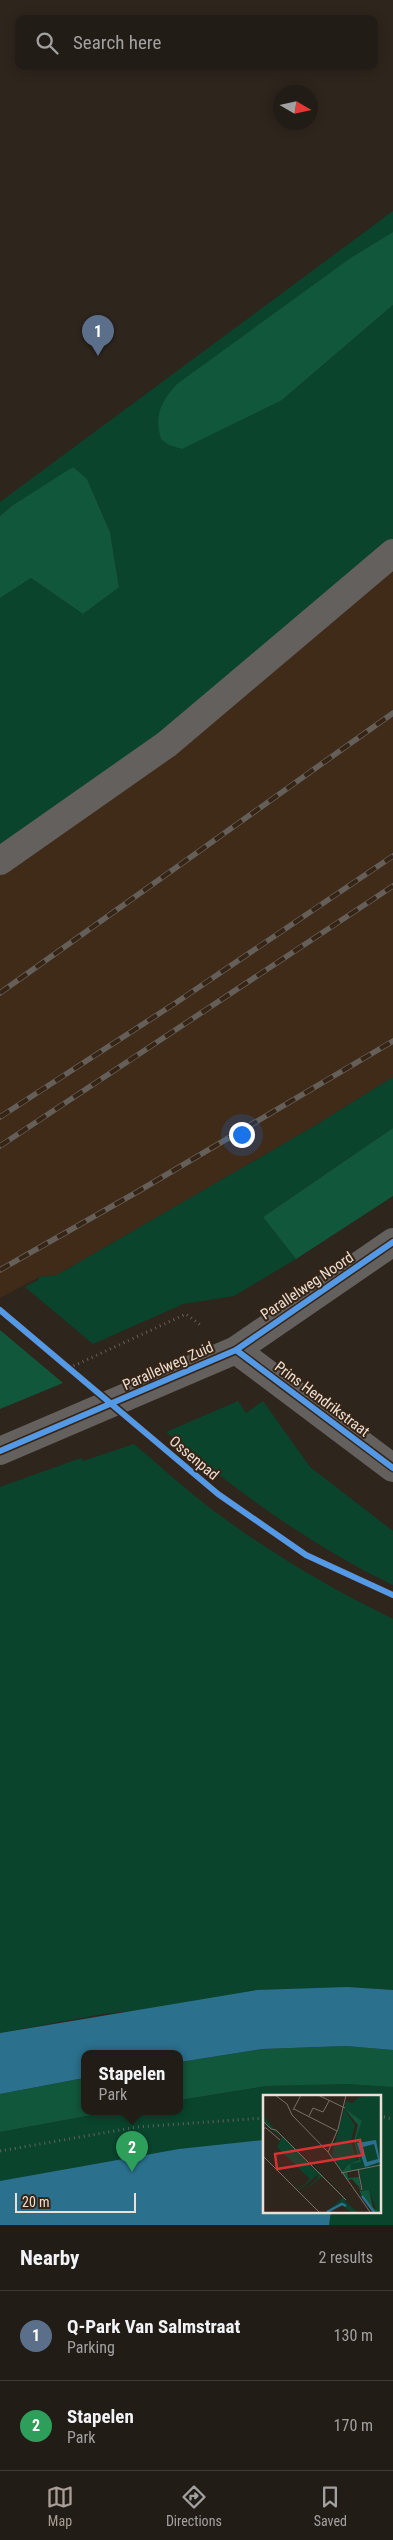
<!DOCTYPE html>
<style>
body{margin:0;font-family:"Roboto Condensed",sans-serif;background:#2e2923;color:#f1f3f6}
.compass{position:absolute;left:273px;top:85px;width:45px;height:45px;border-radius:50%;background:#221c16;box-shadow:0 2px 12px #0003;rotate:99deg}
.scale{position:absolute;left:15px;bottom:12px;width:121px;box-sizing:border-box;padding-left:5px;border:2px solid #ebdfd6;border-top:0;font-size:14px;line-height:18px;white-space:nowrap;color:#ebdfd6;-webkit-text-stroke:4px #362415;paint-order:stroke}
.you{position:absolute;left:241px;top:1134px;width:18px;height:18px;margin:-12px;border:4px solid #fff;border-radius:50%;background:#1a73e8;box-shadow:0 0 0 8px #1a73e833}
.badge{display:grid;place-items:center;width:32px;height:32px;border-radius:50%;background:#a99e95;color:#fff;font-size:16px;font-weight:700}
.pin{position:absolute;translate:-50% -41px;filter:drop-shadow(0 1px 2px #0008)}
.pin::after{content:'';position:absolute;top:26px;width:18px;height:15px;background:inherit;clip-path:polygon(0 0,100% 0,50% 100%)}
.popup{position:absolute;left:81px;top:2050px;width:102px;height:65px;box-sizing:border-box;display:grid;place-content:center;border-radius:10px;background:#221c16;filter:drop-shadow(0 1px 4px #0005);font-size:16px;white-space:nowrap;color:#a2a1a1}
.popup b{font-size:19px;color:#f1f3f6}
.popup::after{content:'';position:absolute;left:50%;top:100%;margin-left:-10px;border:10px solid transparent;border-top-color:#221c16}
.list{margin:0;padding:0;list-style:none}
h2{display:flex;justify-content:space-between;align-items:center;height:65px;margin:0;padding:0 20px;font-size:21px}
h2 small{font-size:16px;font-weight:400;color:#a2a1a1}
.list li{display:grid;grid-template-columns:32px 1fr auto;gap:15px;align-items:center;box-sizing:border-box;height:90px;padding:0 20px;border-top:1px solid #3f3a35}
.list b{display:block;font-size:19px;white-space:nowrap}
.list p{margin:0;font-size:16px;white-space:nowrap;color:#a2a1a1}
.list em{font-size:16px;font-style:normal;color:#a2a1a1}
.icon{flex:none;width:28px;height:28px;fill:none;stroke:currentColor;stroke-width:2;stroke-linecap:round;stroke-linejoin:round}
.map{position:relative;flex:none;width:393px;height:2225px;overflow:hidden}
.search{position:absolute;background:#221c16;box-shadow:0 2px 12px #0003;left:15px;right:15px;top:15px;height:55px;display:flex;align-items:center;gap:12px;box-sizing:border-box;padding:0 18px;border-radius:10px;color:#a2a1a1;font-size:19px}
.sheet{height:245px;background:#221c16}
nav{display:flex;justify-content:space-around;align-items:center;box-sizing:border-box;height:70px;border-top:1px solid #3f3a35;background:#221c16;font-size:14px;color:#a2a1a1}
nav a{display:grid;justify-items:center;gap:2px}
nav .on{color:#a99e95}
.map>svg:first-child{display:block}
.built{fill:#402b19}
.green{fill:#0a442d;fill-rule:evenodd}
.forest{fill:#11573c}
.water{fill:#2b718e}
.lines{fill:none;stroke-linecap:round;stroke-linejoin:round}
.path{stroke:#66605d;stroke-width:3;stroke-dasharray:1 4;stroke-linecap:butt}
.minor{stroke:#64605e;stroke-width:28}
.rail-casing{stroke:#655f5a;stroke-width:5.5}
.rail{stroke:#362415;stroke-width:4;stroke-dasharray:11;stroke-linecap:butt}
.cycleway-casing{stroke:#362415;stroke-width:9}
.cycleway{stroke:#5399e6;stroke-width:6}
.labels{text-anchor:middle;stroke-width:4;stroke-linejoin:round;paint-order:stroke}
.street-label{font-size:15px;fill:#ebdfd6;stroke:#362415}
.inset-river{fill:none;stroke:#2b718e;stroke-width:2.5}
.inset-road{fill:none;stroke:#7a6f67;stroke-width:1}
.view{fill:#d73131;fill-opacity:0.15;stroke:#d73131;stroke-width:2.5}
.inset-edge{fill:none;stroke:#ebdfd6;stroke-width:2.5}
</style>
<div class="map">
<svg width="393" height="2225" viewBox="0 0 393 2225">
<rect width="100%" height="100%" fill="#2e251d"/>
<polygon class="built" points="393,536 393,1077 316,1125 57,1275 39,1277 0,1298 0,841"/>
<g class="green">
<polygon points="393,211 393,232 352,257 282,400 393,305 393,542 160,734 0,846 0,598 31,578 83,614 119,586 110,532 87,479 73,468 13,505 0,516 0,502"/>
<polygon points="393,1077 393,1128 263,1217 296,1259 234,1296 183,1304 93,1344 25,1287 38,1280 39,1277 57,1275 316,1125"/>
<path d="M 238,1401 L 246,1413 L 263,1401 L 310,1467 L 393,1531 L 393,1585 C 310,1545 236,1491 166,1432 Z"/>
<path d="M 134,1444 C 159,1465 184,1488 210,1508 C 267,1551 329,1588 393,1619 L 393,1990 L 348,1987 L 103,2014 L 0,2033 L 0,1487 L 81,1458 L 83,1461 Z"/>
<path d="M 346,2084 L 393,2087 L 393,2225 L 0,2225 L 0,2132 L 114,2111 L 180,2111 L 180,2100 L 266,2086 ZM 264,2096 L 379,2096 L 379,2211 L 264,2211 Z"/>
</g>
<g class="forest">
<path d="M 393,232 L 393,305 L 282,400 L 182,449 L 169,445 L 161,439 C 154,415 161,401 177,384 L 352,257 Z"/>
<polygon points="73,467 87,479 110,532 119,587 83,614 31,578 0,598 0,516 13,505"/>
<polygon points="393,1128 393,1196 296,1259 263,1217"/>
<polygon points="0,1330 63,1383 0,1409"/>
<polygon points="346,2046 393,2050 393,2087 346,2084 266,2086 180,2100 180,2062 262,2049"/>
<polygon points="84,2078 84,2111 114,2111 0,2132 0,2094"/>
</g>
<g class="water">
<polygon points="348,1987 393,1990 393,2050 346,2046 262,2049 180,2062 180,2053 84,2053 84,2078 0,2094 0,2033 257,1990"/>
<polygon points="264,2140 264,2211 331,2211 329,2225 0,2225 0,2181 179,2149"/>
</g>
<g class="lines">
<g class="path">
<polyline points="69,1368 186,1314 202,1326"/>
<polyline points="379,2116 393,2119"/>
<polyline points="0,2151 137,2127 264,2118"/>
</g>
<g class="minor">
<polyline points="0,861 167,744 393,553"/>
<polyline points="236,1350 393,1468"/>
<polyline points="0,1451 236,1350 393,1242"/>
</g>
<g class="rail-casing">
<g id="rail">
<polyline points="0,993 393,713"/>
<polyline points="0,1117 177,1002 393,856"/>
<polyline points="0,1146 393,886"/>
<polyline points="0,1270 137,1192 393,1041"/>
</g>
</g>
<use href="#rail" class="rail"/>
<g class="cycleway-casing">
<g id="cycleway">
<polyline points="0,1310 218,1494 306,1555 393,1595"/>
<polyline points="236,1350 393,1468"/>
<polyline points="0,1451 236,1350 393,1242"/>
</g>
</g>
<use href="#cycleway" class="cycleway"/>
</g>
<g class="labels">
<g class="street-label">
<text transform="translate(307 1286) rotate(-34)" y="5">Parallelweg Noord</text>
<text transform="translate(168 1366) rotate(-24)" y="5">Parallelweg Zuid</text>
<text transform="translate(322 1399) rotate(37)" y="5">Prins Hendrikstraat</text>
<text transform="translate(194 1458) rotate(40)" y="5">Ossenpad</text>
</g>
</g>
<g transform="translate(263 2095)">
<rect width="118" height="118" fill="#2e251d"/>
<path d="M 117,0 L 117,117 L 114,117 L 106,95 L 100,96 L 96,75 L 80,78 L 69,60 L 81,14 L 92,30 L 88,46 L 94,66 L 86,69 L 87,75 L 87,69 L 98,67 L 92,46 L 99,26 L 81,13 L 83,6 L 89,8 L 96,2 ZM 0,20 L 12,35 L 13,35 L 15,37 L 51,74 L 56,77 L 75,96 L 81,103 L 83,107 L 94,117 L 88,117 L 79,110 L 63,117 L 80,103 L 60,81 L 39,97 L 54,84 L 56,78 L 37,95 L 35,93 L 30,87 L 37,94 L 47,84 L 14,52 L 19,42 L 4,31 Z" fill="#0a442d"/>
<path d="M 81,13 L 99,26 L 92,46 L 98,67 L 87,69 L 88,75 L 79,77 L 86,69 L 96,65 L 91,46 L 95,30 ZM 84,77 L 85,83 L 96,82 L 98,96 L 106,95 L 110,113 L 117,117 L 111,117 L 98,100 L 96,92 L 89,84 L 85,85 L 80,78 Z" fill="#11573c"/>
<path d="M 113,45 L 117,67 L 102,72 L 94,48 ZM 111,49 L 115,64 L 104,67 L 100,52 Z" fill="#2b718e" fill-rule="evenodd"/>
<path class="inset-river" d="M 99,101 L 111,117M 64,117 L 79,109 L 83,111"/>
<path class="inset-road" d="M 12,0 L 24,9 L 29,20 L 65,57 L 107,117M 55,0 L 82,13M 31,14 L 74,36M 30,15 L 38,0M 46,21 L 50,13 L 60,17 L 66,6M 0,26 L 8,34 L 13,35 L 83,105M 0,33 L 3,33 L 17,45M 65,57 L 75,34 L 83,0M 0,61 L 56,117M 95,74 L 99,95M 78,78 L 118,70"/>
<path class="view" d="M 97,45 L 100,60 L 14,74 L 12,59 Z"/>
<rect width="118" height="118" class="inset-edge"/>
</g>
</svg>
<svg class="compass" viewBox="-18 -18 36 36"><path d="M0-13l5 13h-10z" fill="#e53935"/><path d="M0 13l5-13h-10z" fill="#a2a1a1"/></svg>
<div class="scale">20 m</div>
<div class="you"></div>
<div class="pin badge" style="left:98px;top:356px;background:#5c6f8a">1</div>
<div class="pin badge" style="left:132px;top:2172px;background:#2e9e5b">2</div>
<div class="popup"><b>Stapelen</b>Park</div>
<div class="search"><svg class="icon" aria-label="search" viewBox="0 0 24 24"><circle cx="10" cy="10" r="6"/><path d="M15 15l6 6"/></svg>Search here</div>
</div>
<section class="sheet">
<h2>Nearby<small>2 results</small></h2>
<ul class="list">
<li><span class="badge" style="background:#5c6f8a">1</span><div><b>Q-Park Van Salmstraat</b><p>Parking</p></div><em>130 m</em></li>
<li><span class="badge" style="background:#2e9e5b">2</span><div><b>Stapelen</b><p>Park</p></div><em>170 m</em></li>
</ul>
</section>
<nav>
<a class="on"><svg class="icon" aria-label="map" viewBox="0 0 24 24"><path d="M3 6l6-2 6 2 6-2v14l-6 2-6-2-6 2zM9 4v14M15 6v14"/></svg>Map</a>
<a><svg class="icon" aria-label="directions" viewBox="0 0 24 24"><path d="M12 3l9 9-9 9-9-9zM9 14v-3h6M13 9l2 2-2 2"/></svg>Directions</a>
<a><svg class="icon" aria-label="saved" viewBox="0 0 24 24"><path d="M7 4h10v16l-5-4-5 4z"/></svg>Saved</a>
</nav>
